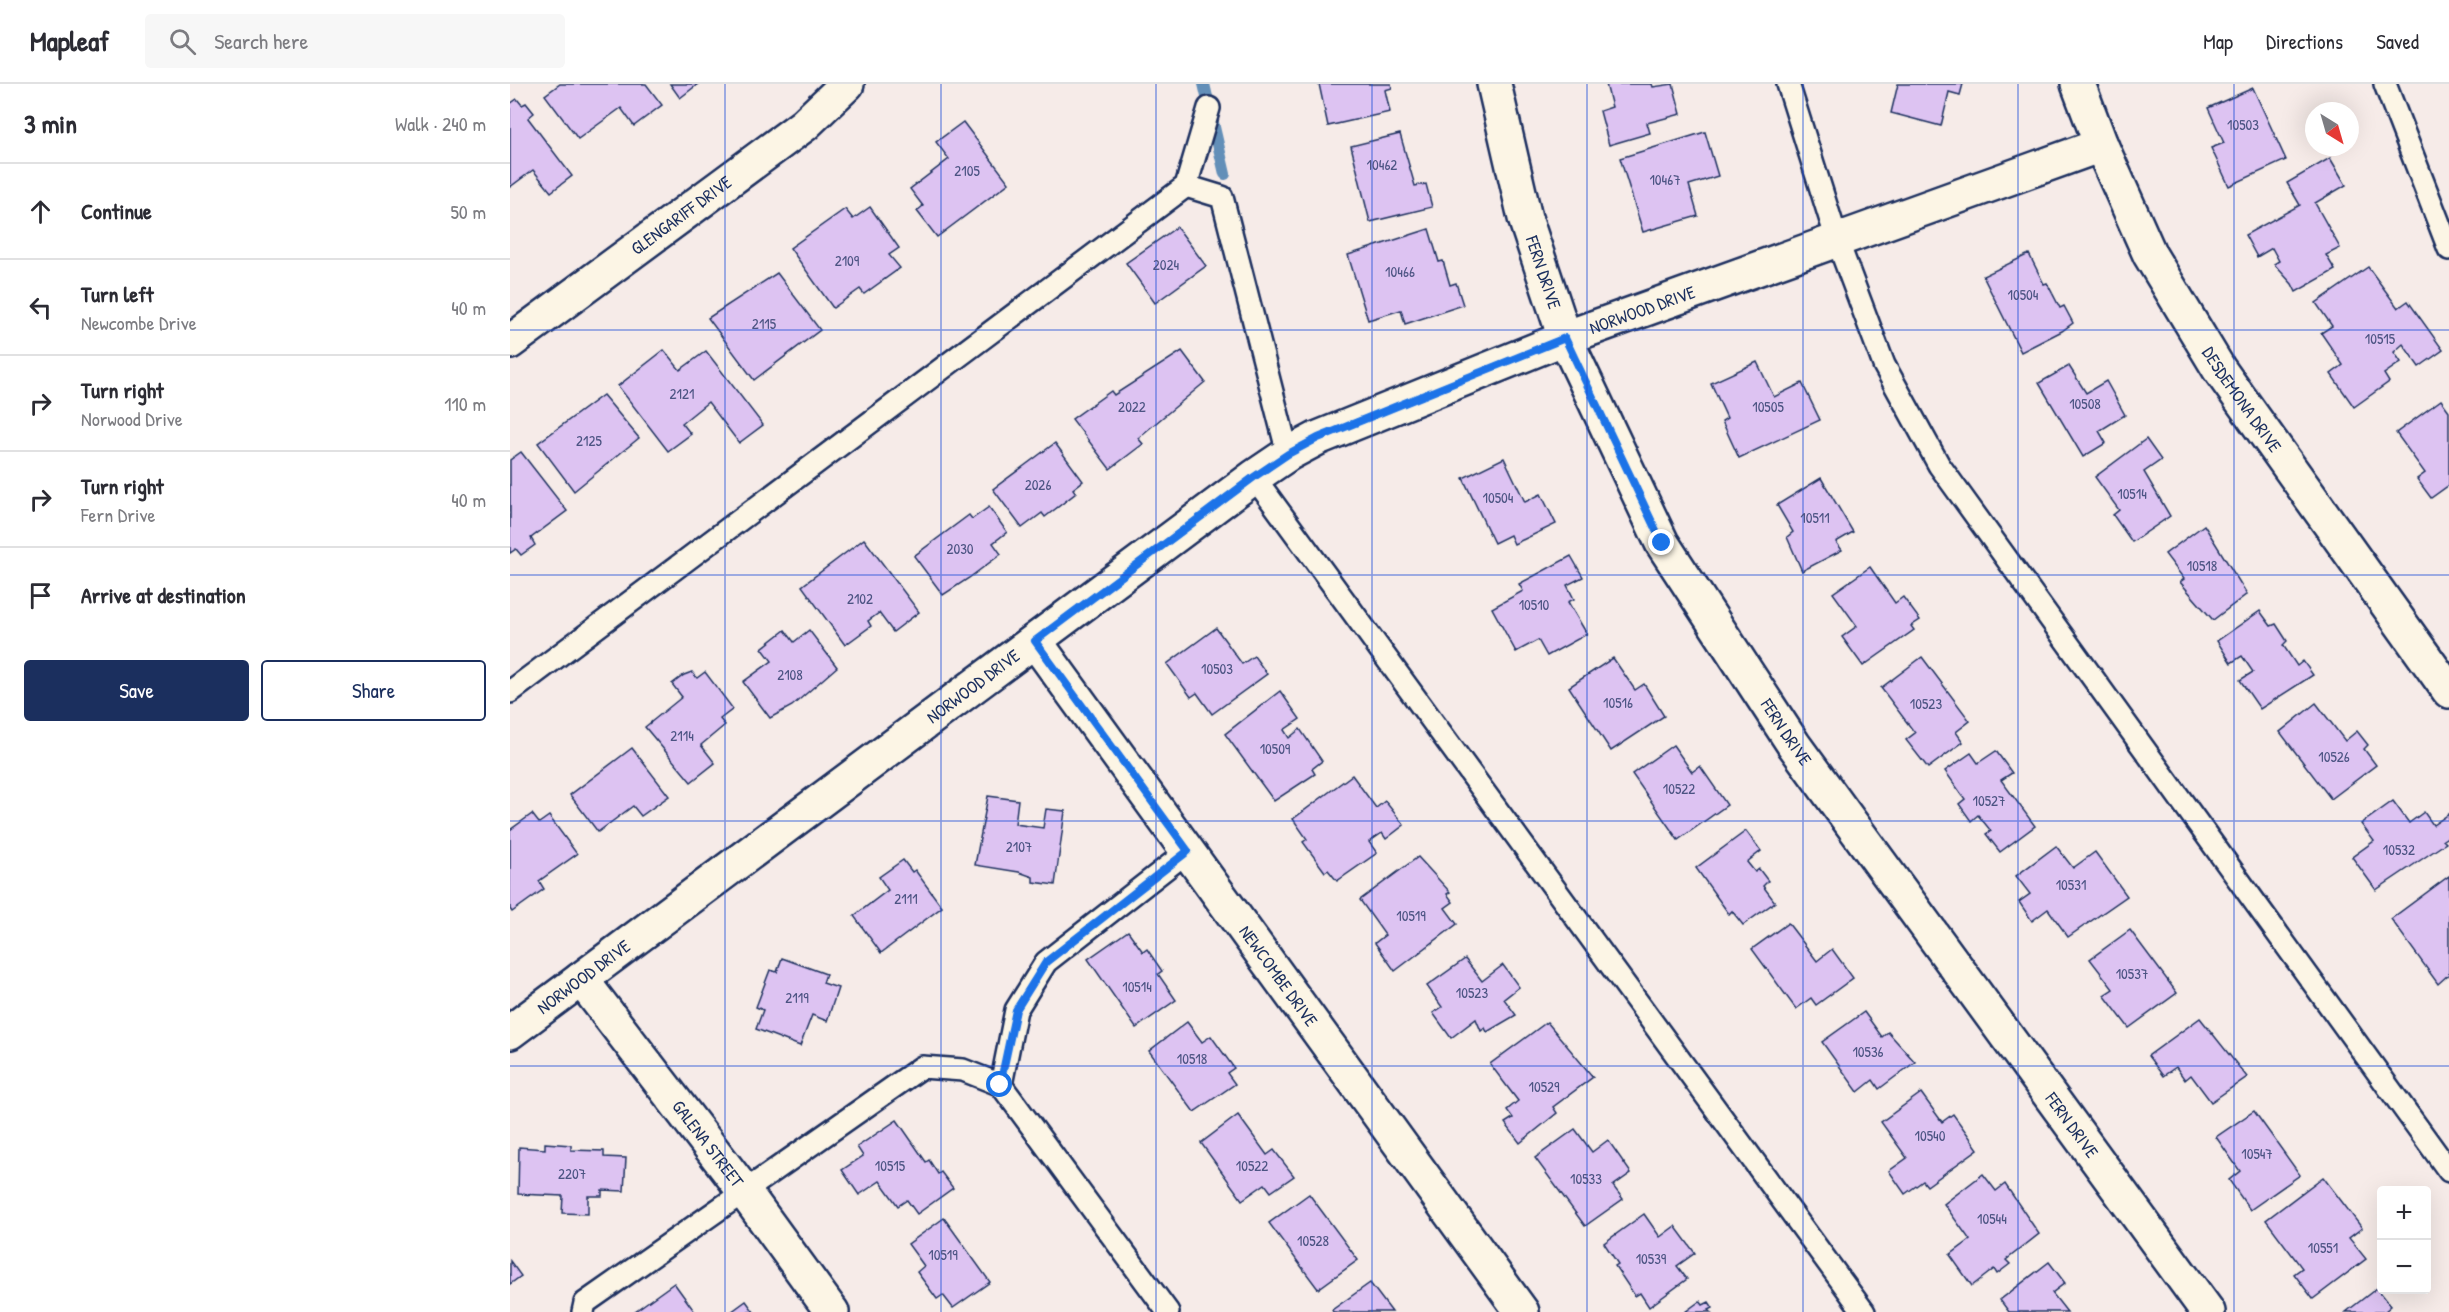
<!DOCTYPE html>
<meta charset="utf-8">
<style>
body{margin:0;font-family:"Patrick Hand",sans-serif;background:#f7f7f7;color:#2b2b33}
.controls{position:absolute;right:18px;bottom:18px;display:grid;overflow:hidden;border-radius:6px;box-shadow:0 6px 24px #0002}
.controls button{width:54px;height:54px;display:grid;place-items:center;padding:0;border:0;border-bottom:2px solid #e1e1e2;background:#fff;color:#2b2b33;font:30px sans-serif}
.compass{position:absolute;left:1795px;top:18px;width:54px;height:54px;border-radius:50%;background:#fff;box-shadow:0 6px 24px #0002;rotate:143deg}
.stop{position:absolute;width:18px;height:18px;margin:-14px;border:4px solid #1a73e8;border-radius:50%;background:#fff}
.stop.end{background:#1a73e8;border-color:#fff;box-shadow:0 2px 6px #0008}
.list{margin:0;padding:0;list-style:none}
h2{display:flex;justify-content:space-between;align-items:center;height:78px;margin:0;padding:0 24px;font-size:26px}
h2 small{font-size:20px;font-weight:400;color:#7c7c81}
.list li{display:grid;grid-template-columns:39px 1fr auto;gap:18px;align-items:center;box-sizing:border-box;height:96px;padding:0 24px;border-top:2px solid #e1e1e2}
.list b{display:block;font-size:22px;white-space:nowrap}
.list p{margin:0;font-size:20px;white-space:nowrap;color:#7c7c81}
.list em{font-size:20px;font-style:normal;color:#7c7c81}
.actions{display:flex;gap:12px;padding:18px 24px}
.actions a{flex:1;padding:14px 0;border:2px solid #1b2f5e;border-radius:6px;text-align:center;font-size:21px;color:#1b2f5e}
.actions .main{background:#1b2f5e;color:#fff}
.icon{flex:none;width:33px;height:33px;fill:none;stroke:currentColor;stroke-width:2;stroke-linecap:round;stroke-linejoin:round}
.map{position:relative;flex:none;width:1939px;height:1228px;overflow:hidden}
header{display:flex;align-items:center;gap:36px;box-sizing:border-box;height:84px;padding:0 30px;background:#fff;border-bottom:2px solid #e1e1e2}
header strong{font-size:28px}
nav{display:flex;gap:33px;margin-inline-start:auto;font-size:21px}
.search{width:420px;height:54px;background:#f7f7f7;display:flex;align-items:center;gap:15px;box-sizing:border-box;padding:0 21px;border-radius:6px;color:#7c7c81;font-size:22px}
main{display:flex}
aside{flex:1;background:#fff}
.map>svg:first-child{display:block}
.lines{fill:none;stroke-linecap:round;stroke-linejoin:round}
.stream{stroke:#648fb8;stroke-width:12}
.building{fill:#ddc3f2;stroke:#1b2f5e;stroke-width:1.5}
.lane-casing{stroke:#1b2f5e;stroke-width:26}
.street-casing{stroke:#1b2f5e;stroke-width:38}
.lane{stroke:#fcf5e5;stroke-width:21}
.street{stroke:#fcf5e5;stroke-width:33}
.route{stroke:#1a73e8;stroke-width:8}
.grid{fill:none;stroke:#1d4ed8;stroke-width:1.5;stroke-opacity:0.55}
.labels{text-anchor:middle;stroke-width:4.5;stroke-linejoin:round;paint-order:stroke}
.number-label{font-size:15px;fill:#4c5483}
.street-label{font-size:18px;fill:#1b2f5e;stroke:#fcf5e5}
</style>
<header>
<strong>Mapleaf</strong>
<div class="search"><svg class="icon" aria-label="search" viewBox="0 0 24 24"><circle cx="10" cy="10" r="6"/><path d="M15 15l6 6"/></svg>Search here</div>
<nav><a>Map</a><a>Directions</a><a>Saved</a></nav>
</header>
<main>
<aside>
<h2>3 min<small>Walk · 240 m</small></h2>
<ul class="list">
<li><svg class="icon" aria-label="ahead" viewBox="0 0 24 24"><path d="M12 20V5M6 11l6-6 6 6"/></svg><div><b>Continue</b></div><em>50 m</em></li>
<li><svg class="icon" aria-label="left" viewBox="0 0 24 24"><path d="M17 20v-9H6M10 6l-5 5 5 5"/></svg><div><b>Turn left</b><p>Newcombe Drive</p></div><em>40 m</em></li>
<li><svg class="icon" aria-label="right" viewBox="0 0 24 24"><path d="M7 20v-9h11M14 6l5 5-5 5"/></svg><div><b>Turn right</b><p>Norwood Drive</p></div><em>110 m</em></li>
<li><svg class="icon" aria-label="right" viewBox="0 0 24 24"><path d="M7 20v-9h11M14 6l5 5-5 5"/></svg><div><b>Turn right</b><p>Fern Drive</p></div><em>40 m</em></li>
<li><svg class="icon" aria-label="arrive" viewBox="0 0 24 24"><path d="M6 21V4h12l-3 4 3 4H6"/></svg><div><b>Arrive at destination</b></div></li>
</ul>
<div class="actions"><a class="main">Save</a><a>Share</a></div>
</aside>
<div class="map">
<svg width="1939" height="1228" viewBox="0 0 1939 1228">
<rect width="100%" height="100%" fill="#f6ebe8"/>
<filter id="ink" filterUnits="userSpaceOnUse"><feTurbulence type="fractalNoise" baseFrequency=".0167" numOctaves="2"/><feDisplacementMap in="SourceGraphic" scale="12" xChannelSelector="R" yChannelSelector="G"/><feConvolveMatrix kernelMatrix="1 2 1 2 8 2 1 2 1" color-interpolation-filters="sRGB"/></filter>
<g filter="url(#ink)">
<g class="lines">
<polyline class="stream" points="694,0 715,90"/>
</g>
<g class="building">
<polygon points="50,0 136,0 152,21 124,42 111,24 68,55 35,11"/>
<polygon points="160,0 188,0 170,14"/>
<polygon points="809,0 881,0 882,4 875,6 880,28 818,42"/>
<polygon points="1096,0 1142,0 1143,3 1163,0 1171,30 1137,39 1140,49 1099,61 1090,27 1102,23"/>
<polygon points="1388,0 1453,0 1450,11 1439,8 1431,42 1381,29"/>
<polygon points="1743,4 1776,76 1719,102 1701,64 1714,59 1698,24"/>
<polygon points="7,15 12,21 16,19 24,29 18,34 62,92 41,108 23,86 0,103 0,20"/>
<polygon points="453,38 499,99 427,153 407,127 413,122 400,105 439,75 426,58"/>
<polygon points="1195,48 1208,92 1179,101 1188,132 1133,148 1110,74"/>
<polygon points="890,50 905,102 916,100 922,123 860,138 841,62"/>
<polygon points="1820,74 1836,101 1805,119 1830,164 1816,171 1825,186 1786,208 1782,200 1764,180 1769,177 1762,164 1747,173 1735,151 1790,121 1777,99"/>
<polygon points="360,123 389,164 379,171 390,184 354,210 350,205 323,224 280,164 335,125 343,135"/>
<polygon points="667,143 696,182 645,219 616,179"/>
<polygon points="919,145 929,178 933,177 940,201 946,199 953,221 895,240 891,226 858,236 838,171"/>
<polygon points="1519,170 1534,200 1537,199 1550,224 1554,222 1563,239 1552,247 1511,268 1473,192"/>
<polygon points="1858,183 1888,224 1898,217 1933,266 1909,283 1893,260 1884,268 1891,278 1874,290 1879,298 1844,323 1821,290 1833,281 1811,249 1822,242 1806,219"/>
<polygon points="267,189 310,246 244,296 198,234"/>
<polygon points="154,266 170,286 196,267 253,341 229,359 198,318 172,339 181,350 158,367 108,302"/>
<polygon points="672,267 695,298 628,354 633,360 600,385 562,335 601,307 604,311"/>
<polygon points="1247,278 1264,313 1292,299 1310,336 1229,374 1212,337 1217,334 1201,299"/>
<polygon points="1559,282 1576,309 1596,297 1615,331 1589,347 1596,359 1573,373 1529,299"/>
<polygon points="93,311 129,354 64,407 28,359"/>
<polygon points="1931,316 1939,327 1939,401 1921,414 1907,395 1915,389 1886,349"/>
<polygon points="1636,355 1651,376 1634,388 1660,432 1622,458 1603,431 1609,426 1585,393"/>
<polygon points="545,359 573,397 563,405 566,409 535,433 532,429 512,444 483,405"/>
<polygon points="11,368 57,427 21,454 25,461 11,471 6,465 0,469 0,376"/>
<polygon points="994,374 1015,418 1031,410 1046,440 1004,460 1000,451 984,459 953,394"/>
<polygon points="1311,394 1343,448 1326,458 1332,466 1292,487 1277,453 1283,448 1267,421"/>
<polygon points="479,423 497,448 483,459 491,470 459,494 433,511 404,472 459,431 462,435"/>
<polygon points="1694,441 1737,510 1703,536 1670,498 1674,495 1655,470"/>
<polygon points="354,455 409,528 383,548 369,529 358,537 361,542 335,561 292,502"/>
<polygon points="1061,472 1073,493 1057,501 1064,515 1058,518 1077,550 1037,572 1028,556 1006,568 982,524 1013,507 1009,500"/>
<polygon points="1360,483 1385,519 1393,513 1410,536 1401,542 1404,546 1353,582 1332,553 1347,542 1323,509"/>
<polygon points="1750,527 1761,542 1766,540 1777,557 1773,561 1787,582 1793,577 1803,591 1750,625 1730,596 1743,588 1732,572 1721,579 1707,557"/>
<polygon points="706,544 732,580 744,572 757,590 702,630 687,609 681,613 657,580"/>
<polygon points="275,546 284,558 299,546 327,583 282,622 260,634 233,598 262,577 252,564"/>
<polygon points="1412,573 1460,637 1446,648 1453,658 1418,684 1396,656 1405,649 1371,604"/>
<polygon points="1103,574 1125,606 1134,600 1154,632 1101,667 1059,603"/>
<polygon points="182,588 187,594 195,588 223,625 210,635 215,641 191,661 205,679 181,698 135,643 172,613 162,600 174,591"/>
<polygon points="770,607 790,635 774,646 779,654 790,645 812,677 802,685 805,690 764,717 715,650"/>
<polygon points="1806,619 1835,657 1847,647 1858,661 1854,665 1866,681 1821,715 1770,648"/>
<polygon points="1163,661 1182,688 1190,682 1217,721 1168,756 1122,690"/>
<polygon points="122,664 159,712 131,732 123,722 88,748 60,711"/>
<polygon points="1486,667 1502,689 1491,696 1525,742 1490,768 1476,750 1481,747 1468,731 1461,737 1449,720 1455,715 1435,687 1461,669 1468,679"/>
<polygon points="842,691 866,724 875,717 894,741 876,755 872,749 859,758 867,769 827,797 818,786 815,788 793,758 797,755 783,735"/>
<polygon points="478,712 508,716 505,740 533,744 536,725 555,727 545,801 523,798 523,793 509,788 465,781"/>
<polygon points="1883,717 1899,739 1914,728 1923,741 1939,730 1939,752 1933,756 1936,759 1866,806 1842,773 1864,757 1851,740"/>
<polygon points="22,730 29,739 39,732 67,770 29,797 34,805 2,828 0,825 0,746"/>
<polygon points="1236,747 1251,767 1237,778 1245,788 1249,785 1258,797 1253,802 1265,818 1233,841 1222,827 1219,830 1186,784"/>
<polygon points="1546,762 1563,784 1585,768 1617,812 1558,853 1538,825 1522,837 1509,818 1520,810 1506,792"/>
<polygon points="908,773 940,808 937,810 943,818 935,824 947,840 885,887 865,859 875,851 850,816"/>
<polygon points="393,776 402,788 405,786 432,823 371,869 344,832 378,806 369,793"/>
<polygon points="1939,792 1939,890 1928,900 1881,835"/>
<polygon points="1278,839 1307,877 1322,865 1343,894 1306,921 1301,914 1286,925 1242,865"/>
<polygon points="1620,846 1667,909 1619,944 1594,911 1603,905 1580,875"/>
<polygon points="618,847 633,868 637,865 652,887 648,890 666,916 626,944 578,875"/>
<polygon points="272,874 316,890 313,899 328,904 317,937 302,931 290,962 246,945 253,926 246,923 260,886 267,888"/>
<polygon points="955,875 972,897 993,881 1009,903 994,915 1006,931 977,948 975,944 971,947 966,935 941,954 923,929 932,923 917,902"/>
<polygon points="1354,928 1372,953 1378,948 1405,978 1369,1005 1363,996 1348,1008 1312,958"/>
<polygon points="1690,934 1737,993 1701,1018 1681,991 1675,996 1666,983 1653,992 1638,972"/>
<polygon points="677,938 692,958 701,952 724,984 717,989 725,1000 684,1028 639,967"/>
<polygon points="1037,938 1083,993 1043,1023 1047,1029 1010,1059 995,1039 1003,1034 997,1026 1008,1017 980,980"/>
<polygon points="1411,1009 1432,1038 1443,1030 1468,1065 1417,1102 1413,1097 1395,1110 1379,1087 1397,1074 1371,1038"/>
<polygon points="1744,1027 1790,1091 1740,1126 1719,1096 1730,1087 1706,1053"/>
<polygon points="728,1031 757,1071 764,1066 784,1092 761,1108 755,1100 732,1116 691,1059"/>
<polygon points="387,1036 416,1078 419,1076 428,1090 431,1088 443,1104 407,1130 397,1116 388,1122 370,1097 349,1111 332,1086 353,1072 347,1063"/>
<polygon points="1065,1045 1082,1068 1098,1056 1121,1089 1103,1102 1113,1115 1075,1142 1025,1074"/>
<polygon points="35,1059 61,1061 61,1066 94,1067 94,1073 116,1074 114,1107 92,1106 92,1112 78,1112 78,1130 52,1129 53,1112 8,1110 9,1063 35,1065"/>
<polygon points="1473,1090 1486,1107 1495,1100 1529,1150 1496,1176 1500,1180 1487,1190 1484,1185 1462,1202 1440,1171 1460,1156 1434,1120"/>
<polygon points="1813,1093 1852,1144 1839,1154 1856,1175 1803,1215 1784,1190 1792,1184 1756,1136"/>
<polygon points="799,1110 848,1176 808,1205 759,1139"/>
<polygon points="1134,1130 1150,1153 1165,1142 1185,1169 1167,1182 1177,1195 1139,1223 1130,1209 1125,1212 1105,1182 1108,1180 1094,1159"/>
<polygon points="434,1134 480,1198 443,1224 433,1211 427,1215 407,1188 414,1182 398,1160"/>
<polygon points="0,1177 11,1192 0,1200"/>
<polygon points="1539,1178 1555,1199 1542,1209 1557,1228 1499,1228 1490,1216"/>
<polygon points="164,1199 185,1228 126,1228 125,1227"/>
<polygon points="860,1199 882,1228 823,1228 822,1226"/>
<polygon points="1867,1204 1881,1222 1874,1228 1836,1228"/>
<polygon points="236,1217 244,1228 221,1228"/>
<polygon points="1190,1217 1193,1221 1199,1218 1203,1224 1199,1226 1201,1228 1175,1228"/>
</g>
<g class="lines">
<g class="lane-casing">
<g id="lane">
<polyline points="1278,0 1327,156 1374,281 1429,381 1939,1087"/>
<polyline points="1875,0 1939,165"/>
<polyline points="676,102 712,113 778,370"/>
<polyline points="744,393 1354,1228"/>
<polyline points="0,608 676,102 699,24"/>
<polyline points="491,1001 506,926 536,878 678,767"/>
<polyline points="73,1228 75,1219 412,983 453,986 491,1001 658,1228"/>
</g>
</g>
<g class="street-casing">
<g id="street">
<path id="s1" d="M 984,0 L 1015,134 L 1055,254 L 1152,459 L 1284,661 L 1698,1228"/>
<path id="s2" d="M 1568,0 L 1591,61 L 1640,171 L 1709,285 L 1939,607"/>
<path id="s3" d="M 0,258 L 294,41 L 337,0"/>
<path id="s4" d="M 525,557 L 1012,1228"/>
<path id="s5" d="M 71,895 L 234,1107 L 322,1228"/>
<path id="s6" d="M 0,948 L 744,393 L 778,370 L 808,354 L 1055,254 L 1591,61"/>
</g>
</g>
<use href="#lane" class="lane"/>
<use href="#street" class="street"/>
</g>
</g>
<g class="lines" filter="url(#ink)">
<polyline class="route" points="490,1001 506,926 536,878 678,767 525,557 744,393 778,370 808,354 1055,254 1152,459"/>
</g>
<path class="grid" d="M 215,0 L 215,1228M 431,0 L 431,1228M 646,0 L 646,1228M 862,0 L 862,1228M 1077,0 L 1077,1228M 1293,0 L 1293,1228M 1508,0 L 1508,1228M 1724,0 L 1724,1228M 0,246 L 1939,246M 0,491 L 1939,491M 0,737 L 1939,737M 0,982 L 1939,982"/>
<g class="labels">
<g class="number-label">
<text x="1733" y="46">10503</text>
<text x="872" y="86">10462</text>
<text x="457" y="92">2105</text>
<text x="1155" y="101">10467</text>
<text x="337" y="182">2109</text>
<text x="656" y="186">2024</text>
<text x="890" y="193">10466</text>
<text x="1513" y="216">10504</text>
<text x="254" y="245">2115</text>
<text x="1870" y="260">10515</text>
<text x="172" y="315">2121</text>
<text x="1575" y="325">10508</text>
<text x="622" y="328">2022</text>
<text x="1258" y="328">10505</text>
<text x="79" y="362">2125</text>
<text x="528" y="406">2026</text>
<text x="1622" y="415">10514</text>
<text x="988" y="419">10504</text>
<text x="1305" y="439">10511</text>
<text x="450" y="470">2030</text>
<text x="1692" y="487">10518</text>
<text x="350" y="520">2102</text>
<text x="1024" y="526">10510</text>
<text x="707" y="590">10503</text>
<text x="280" y="596">2108</text>
<text x="1108" y="624">10516</text>
<text x="1416" y="625">10523</text>
<text x="172" y="657">2114</text>
<text x="765" y="670">10509</text>
<text x="1824" y="678">10526</text>
<text x="1169" y="710">10522</text>
<text x="1479" y="722">10527</text>
<text x="509" y="768">2107</text>
<text x="1889" y="771">10532</text>
<text x="1561" y="806">10531</text>
<text x="396" y="820">2111</text>
<text x="901" y="837">10519</text>
<text x="1622" y="895">10537</text>
<text x="627" y="908">10514</text>
<text x="962" y="914">10523</text>
<text x="287" y="919">2119</text>
<text x="1358" y="973">10536</text>
<text x="682" y="980">10518</text>
<text x="1034" y="1008">10529</text>
<text x="1420" y="1057">10540</text>
<text x="1747" y="1075">10547</text>
<text x="380" y="1087">10515</text>
<text x="742" y="1087">10522</text>
<text x="62" y="1095">2207</text>
<text x="1076" y="1100">10533</text>
<text x="1482" y="1140">10544</text>
<text x="803" y="1162">10528</text>
<text x="1813" y="1169">10551</text>
<text x="433" y="1176">10519</text>
<text x="1141" y="1180">10539</text>
</g>
<g class="street-label">
<text dy="6" stroke="none"><textPath href="#s3" startOffset="213">GLENGARIFF DRIVE</textPath></text>
<text dy="6" stroke="none"><textPath href="#s1" startOffset="195">FERN DRIVE</textPath></text>
<text dy="6" stroke="none"><textPath href="#s6" startOffset="1352">NORWOOD DRIVE</textPath></text>
<text dy="6" stroke="none"><textPath href="#s2" startOffset="357">DESDEMONA DRIVE</textPath></text>
<text dy="6" stroke="none"><textPath href="#s6" startOffset="578">NORWOOD DRIVE</textPath></text>
<text dy="6" stroke="none"><textPath href="#s1" startOffset="717">FERN DRIVE</textPath></text>
<text dy="6" stroke="none"><textPath href="#s4" startOffset="414">NEWCOMBE DRIVE</textPath></text>
<text dy="6" stroke="none"><textPath href="#s6" startOffset="92">NORWOOD DRIVE</textPath></text>
<text dy="6" stroke="none"><textPath href="#s1" startOffset="1203">FERN DRIVE</textPath></text>
<text dy="6" stroke="none"><textPath href="#s5" startOffset="208">GALENA STREET</textPath></text>
</g>
</g>
</svg>
<div class="controls">
<button>+</button>
<button>−</button>
</div>
<svg class="compass" viewBox="-18 -18 36 36"><path d="M0-13l5 13h-10z" fill="#e53935"/><path d="M0 13l5-13h-10z" fill="#7c7c81"/></svg>
<div class="stop" style="left:490px;top:1001px"></div>
<div class="stop end" style="left:1152px;top:459px"></div>
</div>
</main>
